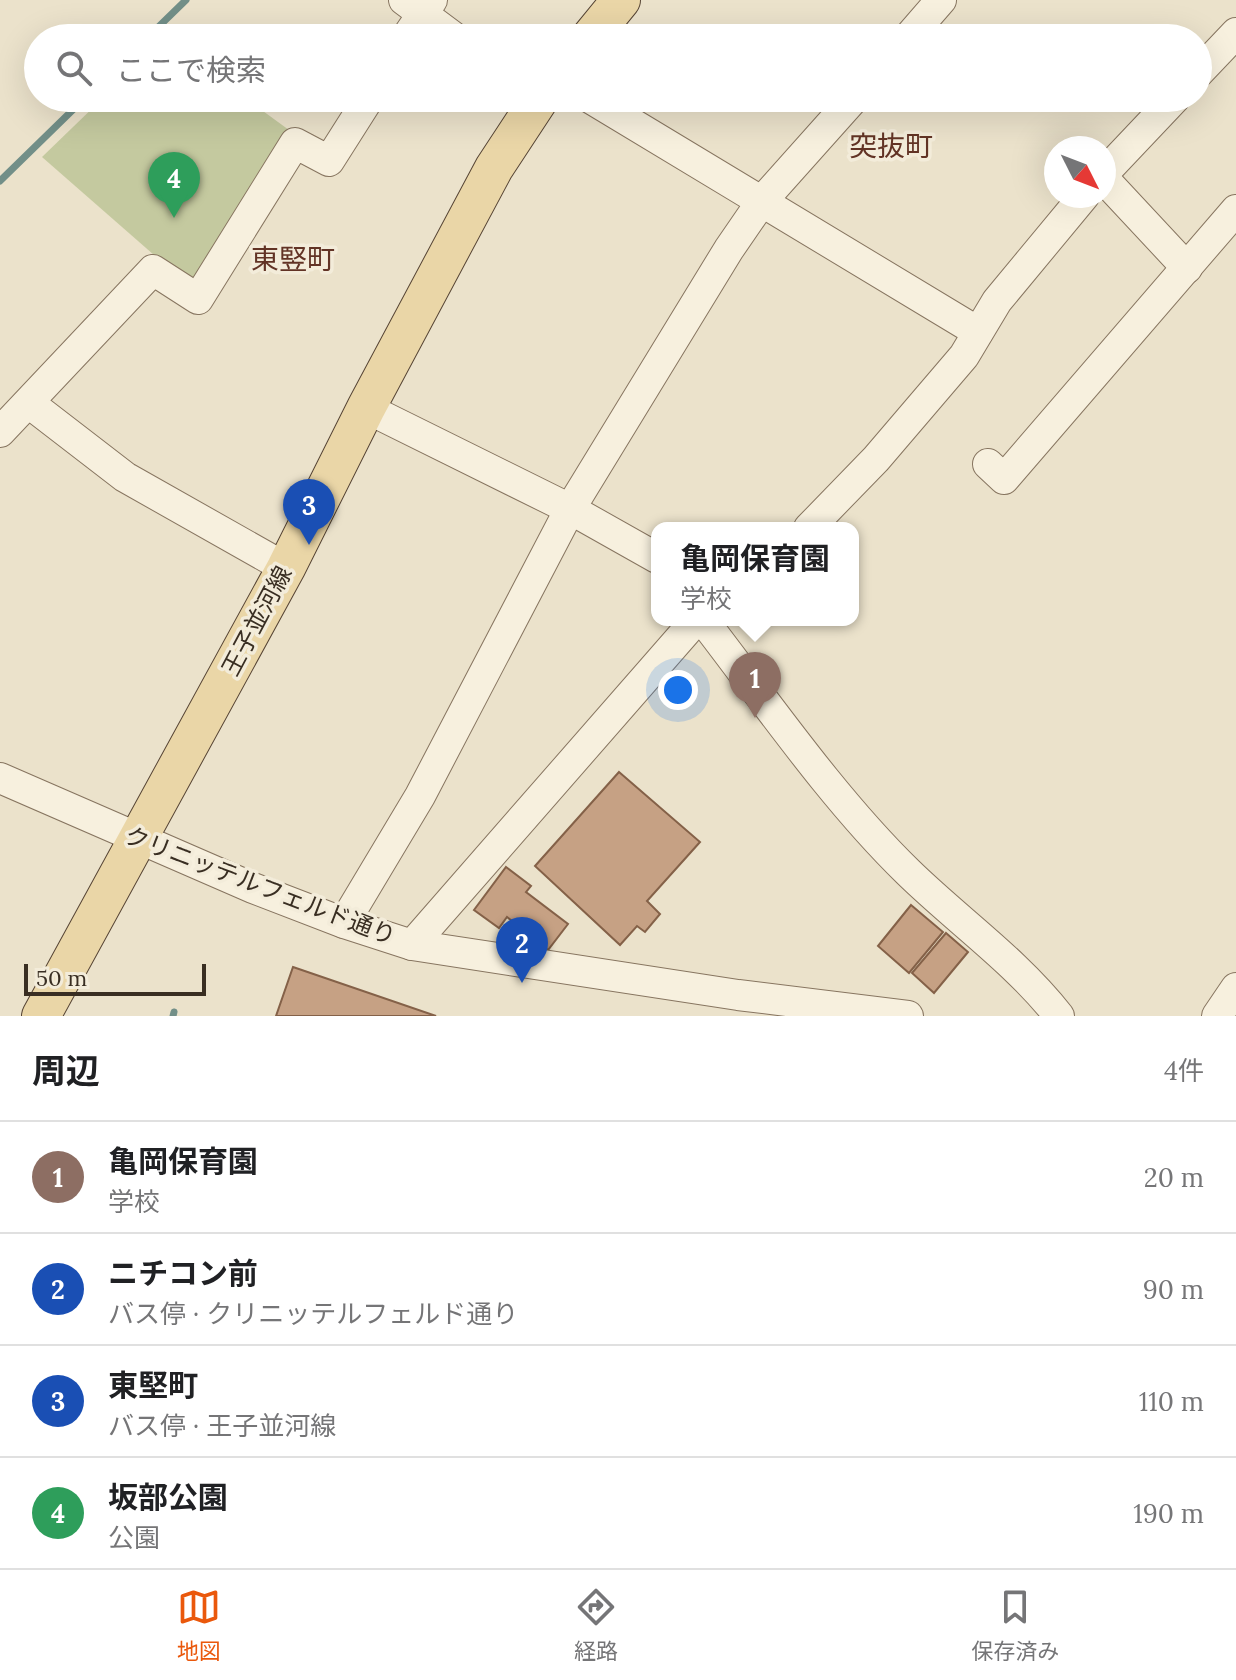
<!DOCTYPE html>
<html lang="ja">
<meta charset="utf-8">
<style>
body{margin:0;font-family:Lora,"Noto Sans JP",serif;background:#f2f2f2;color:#202124}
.compass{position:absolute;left:1044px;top:136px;width:72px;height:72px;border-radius:50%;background:#fff;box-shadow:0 8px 32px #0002;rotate:132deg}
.scale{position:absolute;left:24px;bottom:20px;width:182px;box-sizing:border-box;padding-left:8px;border:4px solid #392e22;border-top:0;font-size:22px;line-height:28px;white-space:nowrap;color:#392e22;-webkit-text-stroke:6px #f3ecda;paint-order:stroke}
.you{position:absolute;left:678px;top:690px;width:28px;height:28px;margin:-20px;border:6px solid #fff;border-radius:50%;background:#1a73e8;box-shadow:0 0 0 12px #1a73e833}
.badge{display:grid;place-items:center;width:52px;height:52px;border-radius:50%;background:#ea580c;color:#fff;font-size:26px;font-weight:700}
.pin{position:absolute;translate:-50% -66px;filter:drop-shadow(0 2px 4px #0008)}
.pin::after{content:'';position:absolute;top:42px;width:28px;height:24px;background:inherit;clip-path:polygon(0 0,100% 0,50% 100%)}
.popup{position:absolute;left:651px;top:522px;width:208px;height:104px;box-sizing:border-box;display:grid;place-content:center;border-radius:16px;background:#fff;filter:drop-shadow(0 2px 6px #0005);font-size:26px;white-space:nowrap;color:#757577}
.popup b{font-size:30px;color:#202124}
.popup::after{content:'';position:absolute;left:50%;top:100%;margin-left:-16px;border:16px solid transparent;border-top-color:#fff}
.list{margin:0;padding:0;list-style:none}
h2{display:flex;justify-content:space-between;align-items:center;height:104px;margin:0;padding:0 32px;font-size:34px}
h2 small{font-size:26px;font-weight:400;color:#757577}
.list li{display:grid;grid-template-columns:52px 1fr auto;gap:24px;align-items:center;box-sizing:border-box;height:112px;padding:0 32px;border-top:2px solid #e0e0e0}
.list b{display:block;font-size:30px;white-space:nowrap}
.list p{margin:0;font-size:26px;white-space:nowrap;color:#757577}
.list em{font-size:26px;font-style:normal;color:#757577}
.icon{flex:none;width:44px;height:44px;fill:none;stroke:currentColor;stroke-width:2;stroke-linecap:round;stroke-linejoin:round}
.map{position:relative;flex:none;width:1236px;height:1016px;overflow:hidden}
.search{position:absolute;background:#fff;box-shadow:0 8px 32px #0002;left:24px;right:24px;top:24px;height:88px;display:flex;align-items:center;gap:20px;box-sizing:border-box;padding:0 28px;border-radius:44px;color:#757577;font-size:30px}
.sheet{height:552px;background:#fff}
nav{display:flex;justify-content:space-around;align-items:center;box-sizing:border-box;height:112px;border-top:2px solid #e0e0e0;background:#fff;font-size:22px;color:#757577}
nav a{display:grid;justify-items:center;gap:4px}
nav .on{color:#ea580c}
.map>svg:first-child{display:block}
.green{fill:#c4c99f}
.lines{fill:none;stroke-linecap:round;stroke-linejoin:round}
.stream{stroke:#728f88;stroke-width:7}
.building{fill:#c6a184;stroke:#846148;stroke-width:2}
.minor-casing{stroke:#877560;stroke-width:32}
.major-casing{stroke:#564434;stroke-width:40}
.minor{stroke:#f7f0de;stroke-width:30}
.major{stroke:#ead6a7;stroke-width:38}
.labels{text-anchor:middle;stroke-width:7;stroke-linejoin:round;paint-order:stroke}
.street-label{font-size:24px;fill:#392e22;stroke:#f3ecda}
.quarter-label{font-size:28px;fill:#623325;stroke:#f3ecda}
</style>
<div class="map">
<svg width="1236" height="1016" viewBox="0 0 1236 1016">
<rect width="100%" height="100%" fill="#ebe2cb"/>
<polygon class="green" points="103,98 245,98 289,130 200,278 186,283 42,157"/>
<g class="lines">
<g class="stream">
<polyline points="147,38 186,0"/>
<polyline points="0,181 85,98"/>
<polyline points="173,1016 174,1012"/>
</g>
</g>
<g class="building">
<polygon points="619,772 700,842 647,901 660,914 645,932 637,926 620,945 535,866"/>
<polygon points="506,867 531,886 526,892 568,924 548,950 507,917 499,928 474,910"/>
<polygon points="911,905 943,932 909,973 878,946"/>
<polygon points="946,933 968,952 934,993 912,973"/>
<polygon points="293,967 436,1016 276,1016"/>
</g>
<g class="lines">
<g class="minor-casing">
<g id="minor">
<polyline points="404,0 455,38"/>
<polyline points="406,38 432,0"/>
<polyline points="908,38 941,0"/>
<polyline points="1198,73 1236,33"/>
<polyline points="590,98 978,332"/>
<polyline points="1104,173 1175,98"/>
<polyline points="1104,179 1187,268"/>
<polyline points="29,403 125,477 286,568"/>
<polyline points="366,408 570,509 657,558"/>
<polyline points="0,432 153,270 198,299 295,143 329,161 369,98"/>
<polyline points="988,464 1004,479 1236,210"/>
<polyline points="809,528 876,459 964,356 997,301 1084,196"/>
<path d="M 703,620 C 767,703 833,799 908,872 C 957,920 1016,961 1059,1016"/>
<polyline points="0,778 253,888 344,923 412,945 738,995 908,1016"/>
<polyline points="344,923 420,796 570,509 729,249 762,201 854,98"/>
<polyline points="412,945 696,620"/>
<polyline points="1217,1016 1236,988"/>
</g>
</g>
<g class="major-casing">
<g id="major">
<polyline points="590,38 621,0"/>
<polyline points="41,1016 286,568 366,408 494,168 540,98"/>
</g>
</g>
<use href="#minor" class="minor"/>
<use href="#major" class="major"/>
</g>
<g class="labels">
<g class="street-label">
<text transform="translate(257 621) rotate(-62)" y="8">王子並河線</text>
<text transform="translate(260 886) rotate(21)" y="8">クリニッテルフェルド通り</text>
</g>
<g class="quarter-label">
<text x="891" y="156">突抜町</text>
<text x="293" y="269">東竪町</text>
</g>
</g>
</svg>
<svg class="compass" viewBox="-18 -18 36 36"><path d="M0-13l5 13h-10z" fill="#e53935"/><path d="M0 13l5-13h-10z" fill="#757577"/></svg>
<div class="scale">50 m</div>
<div class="you"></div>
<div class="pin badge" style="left:755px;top:718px;background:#8d6e63">1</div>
<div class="popup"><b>亀岡保育園</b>学校</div>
<div class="pin badge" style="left:522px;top:983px;background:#1a4fb4">2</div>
<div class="pin badge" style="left:309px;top:545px;background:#1a4fb4">3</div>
<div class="pin badge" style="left:174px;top:218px;background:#2e9e5b">4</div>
<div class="search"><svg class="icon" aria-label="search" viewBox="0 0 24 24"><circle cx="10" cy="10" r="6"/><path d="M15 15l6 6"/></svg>ここで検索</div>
</div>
<section class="sheet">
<h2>周辺<small>4件</small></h2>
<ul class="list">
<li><span class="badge" style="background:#8d6e63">1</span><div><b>亀岡保育園</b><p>学校</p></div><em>20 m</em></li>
<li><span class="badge" style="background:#1a4fb4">2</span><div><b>ニチコン前</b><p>バス停 · クリニッテルフェルド通り</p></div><em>90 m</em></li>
<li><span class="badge" style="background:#1a4fb4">3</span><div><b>東堅町</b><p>バス停 · 王子並河線</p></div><em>110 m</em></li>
<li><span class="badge" style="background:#2e9e5b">4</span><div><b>坂部公園</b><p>公園</p></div><em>190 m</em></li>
</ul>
</section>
<nav>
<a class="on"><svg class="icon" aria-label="map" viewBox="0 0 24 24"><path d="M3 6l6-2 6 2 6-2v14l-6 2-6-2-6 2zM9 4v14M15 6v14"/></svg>地図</a>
<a><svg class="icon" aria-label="directions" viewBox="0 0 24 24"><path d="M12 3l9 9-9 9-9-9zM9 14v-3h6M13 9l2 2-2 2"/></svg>経路</a>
<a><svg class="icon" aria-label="saved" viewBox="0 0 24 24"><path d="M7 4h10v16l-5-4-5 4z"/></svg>保存済み</a>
</nav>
